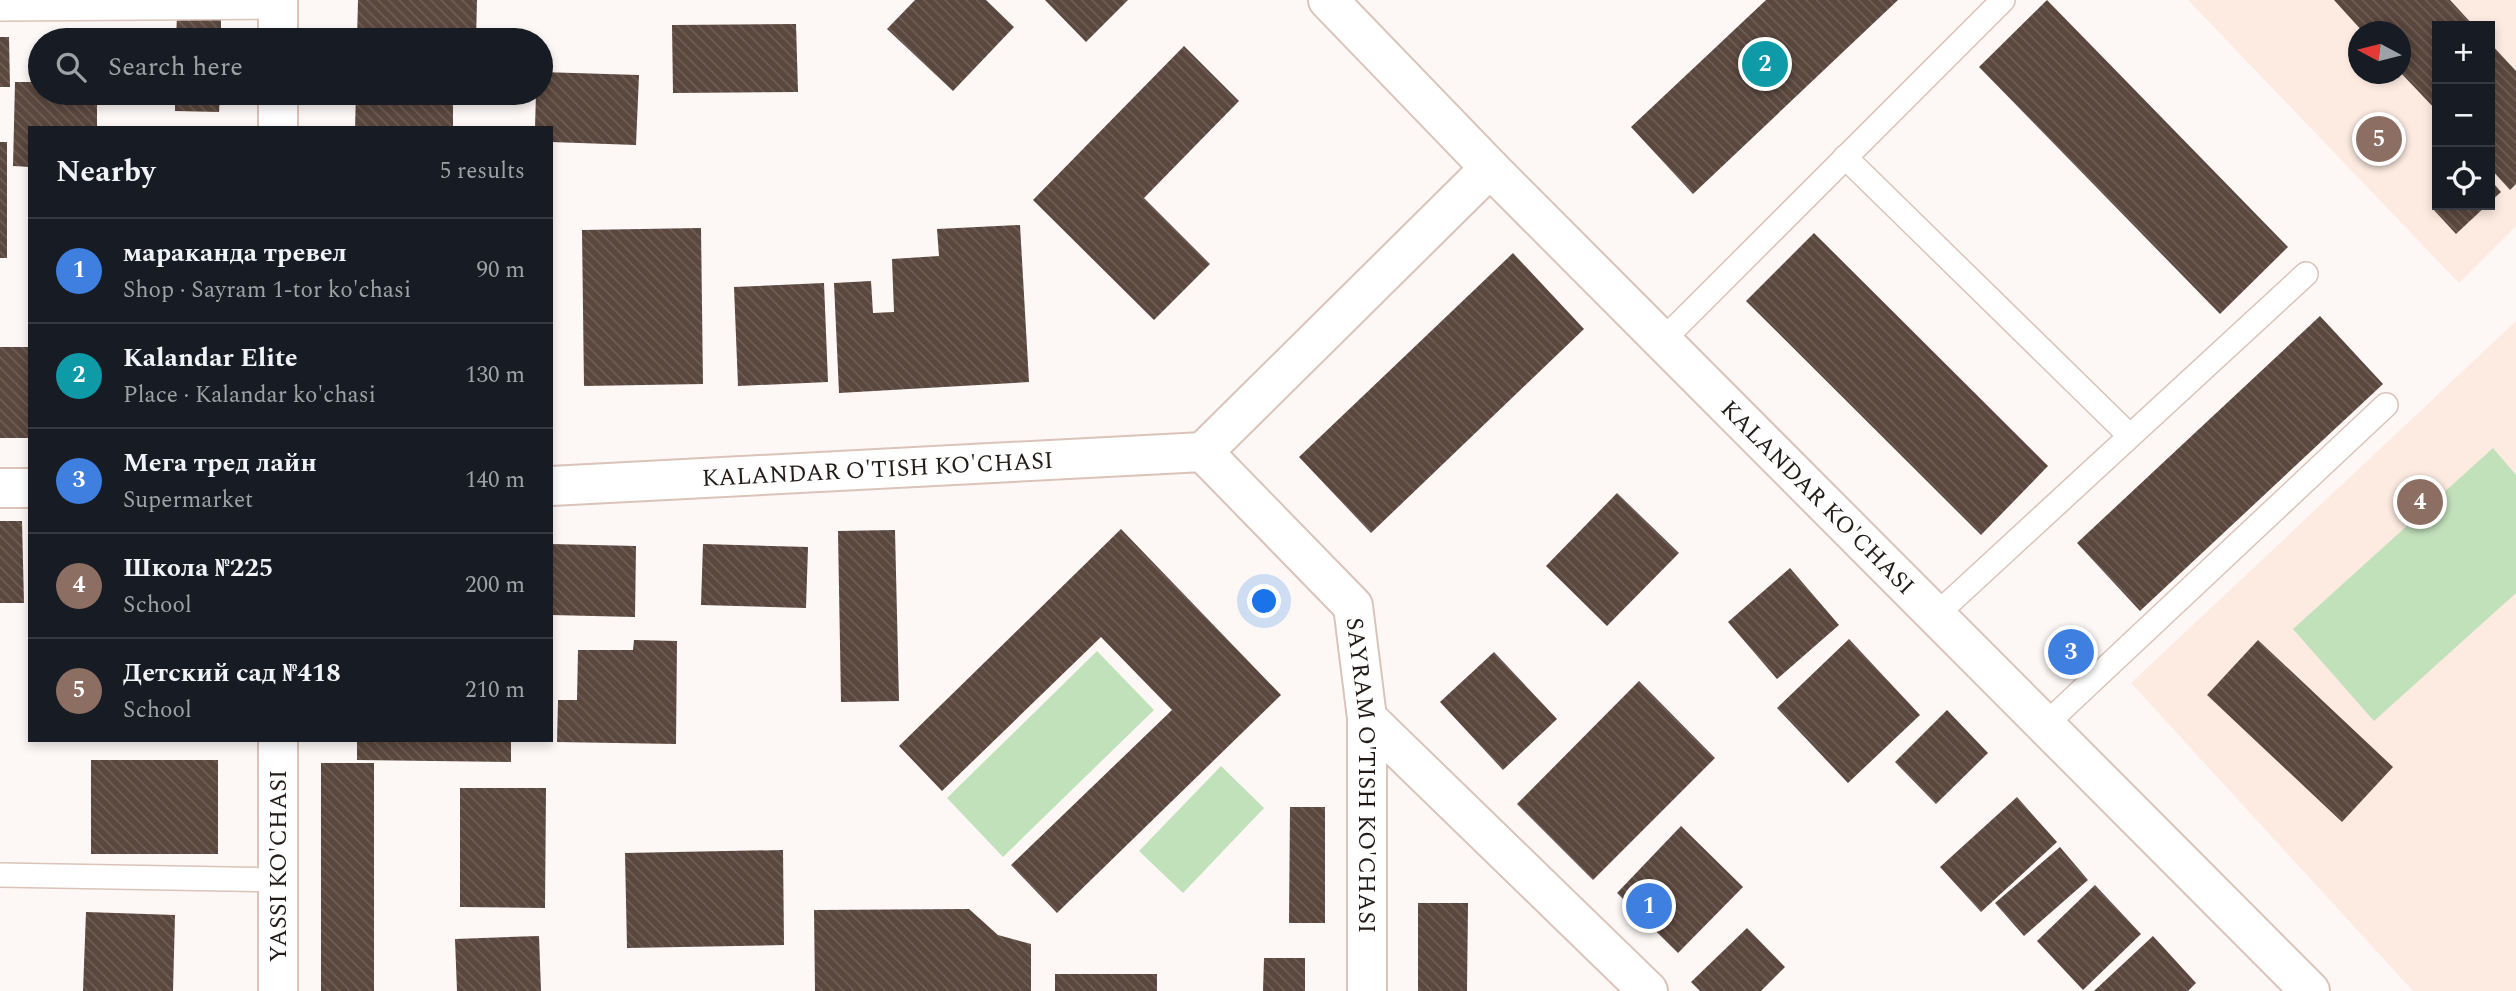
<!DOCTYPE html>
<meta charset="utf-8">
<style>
body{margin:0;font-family:Spectral,serif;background:#20242c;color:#f1f3f6}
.controls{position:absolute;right:21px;top:21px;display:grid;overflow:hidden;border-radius:0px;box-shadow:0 4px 10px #0003}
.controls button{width:63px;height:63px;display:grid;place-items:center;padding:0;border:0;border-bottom:2px solid #363941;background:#171b24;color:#f1f3f6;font:35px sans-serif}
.compass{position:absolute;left:2348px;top:21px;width:63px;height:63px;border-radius:50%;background:#171b24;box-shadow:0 4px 10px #0003;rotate:277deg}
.you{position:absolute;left:1265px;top:602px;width:24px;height:24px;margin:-18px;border:5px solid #fff;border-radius:50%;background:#1a73e8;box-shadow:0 0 0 10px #1a73e833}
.badge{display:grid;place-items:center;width:46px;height:46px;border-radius:50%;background:#b45309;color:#fff;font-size:23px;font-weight:700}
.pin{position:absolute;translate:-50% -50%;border:4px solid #fff;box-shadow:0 2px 7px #0006}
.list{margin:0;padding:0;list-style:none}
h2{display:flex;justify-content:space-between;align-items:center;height:91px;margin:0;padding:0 28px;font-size:30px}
h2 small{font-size:23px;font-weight:400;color:#9ea1a6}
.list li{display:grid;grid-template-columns:46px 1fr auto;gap:21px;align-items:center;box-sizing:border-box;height:105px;padding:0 28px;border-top:2px solid #363941}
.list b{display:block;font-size:26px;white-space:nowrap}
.list p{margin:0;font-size:23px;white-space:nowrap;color:#9ea1a6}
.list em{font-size:23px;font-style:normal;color:#9ea1a6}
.icon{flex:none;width:38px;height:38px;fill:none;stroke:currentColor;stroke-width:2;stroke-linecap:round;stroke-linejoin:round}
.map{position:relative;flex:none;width:2516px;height:991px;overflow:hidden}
.search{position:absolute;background:#171b24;box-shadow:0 4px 10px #0003;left:28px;top:28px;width:525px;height:77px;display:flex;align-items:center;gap:18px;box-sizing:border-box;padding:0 24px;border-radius:38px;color:#9ea1a6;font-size:26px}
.panel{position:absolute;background:#171b24;box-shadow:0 4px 10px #0003;left:28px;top:126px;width:525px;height:616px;border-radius:0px}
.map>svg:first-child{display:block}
.education{fill:#fdebe1;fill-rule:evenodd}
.garden{fill:#c1e1bb}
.building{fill:url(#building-back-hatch)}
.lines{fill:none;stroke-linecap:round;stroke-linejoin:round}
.service-casing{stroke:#dac3b8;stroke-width:26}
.minor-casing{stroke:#dac3b8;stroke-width:42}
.tertiary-casing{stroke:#dac3b8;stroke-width:42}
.service{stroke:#fff;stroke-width:23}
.minor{stroke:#fff;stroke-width:38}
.tertiary{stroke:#fff;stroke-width:38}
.labels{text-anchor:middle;stroke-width:7;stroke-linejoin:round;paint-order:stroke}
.street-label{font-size:24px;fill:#231b17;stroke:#fff}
</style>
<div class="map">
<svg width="2516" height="991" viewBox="0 0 2516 991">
<defs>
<pattern id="building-back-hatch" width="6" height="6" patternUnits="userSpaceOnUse" patternTransform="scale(1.75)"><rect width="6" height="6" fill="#5a473e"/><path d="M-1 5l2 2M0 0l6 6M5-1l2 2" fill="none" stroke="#6e5e57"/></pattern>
</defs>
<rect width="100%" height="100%" fill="#fdf8f6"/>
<g class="education">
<path d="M 2188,0 L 2516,0 L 2516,226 L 2459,283 ZM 2437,26 L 2490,26 L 2490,205 L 2437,205 ZM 2358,32 L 2400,32 L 2400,74 L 2358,74 Z"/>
<polygon points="2516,321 2516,991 2413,991 2131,683"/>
</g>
<g class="garden">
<polygon points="2493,448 2516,475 2516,593 2374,721 2293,629"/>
<polygon points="1097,651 1154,710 1003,857 947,798"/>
<polygon points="1221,766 1264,808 1183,893 1139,851"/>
</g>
<g class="building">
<polygon points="358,0 477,0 476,40 357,40"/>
<polygon points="915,0 986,0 1014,27 953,91 887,29"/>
<polygon points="1045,0 1128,0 1086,42"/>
<polygon points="1766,0 1898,0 1693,194 1631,127"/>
<polygon points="2047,0 2288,247 2220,314 1979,67"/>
<polygon points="2334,0 2450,0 2474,26 2437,26 2437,111 2400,72 2400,32 2363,32"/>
<polygon points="177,15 221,16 221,40 176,40"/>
<polygon points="796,24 798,92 673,93 672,25"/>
<polygon points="0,37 9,37 10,87 0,87"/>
<polygon points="2490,43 2516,71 2516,184 2510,190 2490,168"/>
<polygon points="1184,46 1239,101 1144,198 1210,264 1154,320 1033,200"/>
<polygon points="541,72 639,75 636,145 551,142 551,128 535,128 536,93 541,93"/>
<polygon points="15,82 40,82 40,93 97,93 97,128 30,128 30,167 13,166"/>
<polygon points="175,93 220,93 219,112 175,111"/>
<polygon points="356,93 453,93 453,128 355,128"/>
<rect x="0" y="142" width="7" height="116"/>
<polygon points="2490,179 2501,192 2490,202"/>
<polygon points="2438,205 2487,205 2456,234 2433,209"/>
<polygon points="1020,225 1029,382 839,393 834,283 871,281 873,313 894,312 892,259 939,256 937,229"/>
<polygon points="701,228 703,384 584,386 582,230"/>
<polygon points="1814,233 2048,466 1981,535 1746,301"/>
<polygon points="1513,253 1584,329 1371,533 1299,457"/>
<polygon points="824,283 828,382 738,386 734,287"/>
<polygon points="2320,316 2383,384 2140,611 2077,543"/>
<rect x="0" y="347" width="30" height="91"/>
<polygon points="1617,493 1679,553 1607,626 1546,566"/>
<polygon points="0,521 22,521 24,603 0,603"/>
<polygon points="1121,529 1281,695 1057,913 1011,865 1172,710 1101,637 942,791 899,746"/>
<polygon points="895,530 899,701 841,702 838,531"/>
<polygon points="551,544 636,546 635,617 551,615"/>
<polygon points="703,544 808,547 806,608 701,605"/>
<polygon points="1790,568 1839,625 1777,679 1728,622"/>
<polygon points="1849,639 1920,715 1848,783 1777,708"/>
<polygon points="634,640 677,641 676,744 557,742 558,700 577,700 578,650 633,650"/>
<polygon points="2258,640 2393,767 2342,822 2207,695"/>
<polygon points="1494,652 1557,719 1503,770 1440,702"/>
<polygon points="1639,681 1715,758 1593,880 1517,804"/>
<polygon points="1947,710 1988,753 1936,804 1895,762"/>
<polygon points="357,740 511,740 511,762 357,760"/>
<rect x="91" y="760" width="127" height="94"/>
<rect x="321" y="763" width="53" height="228"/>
<polygon points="460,788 546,788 545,908 460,907"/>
<polygon points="2017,797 2057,842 1981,912 1940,867"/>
<polygon points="1290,807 1325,807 1325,923 1289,923"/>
<polygon points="1681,826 1743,887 1678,953 1617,893"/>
<polygon points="2060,847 2088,880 2024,936 1995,903"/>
<polygon points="783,850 784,945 627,948 625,853"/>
<polygon points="2095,885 2141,934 2083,990 2037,941"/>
<polygon points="1418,903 1468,903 1467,991 1418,991"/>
<polygon points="969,909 998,935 1031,944 1031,991 815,991 814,910"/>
<polygon points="86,912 175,915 173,991 83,991"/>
<polygon points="1747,928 1785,967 1761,991 1700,991 1691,982"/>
<polygon points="539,936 541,991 457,991 455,939"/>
<polygon points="2153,936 2196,983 2188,991 2094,991"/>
<polygon points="1264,958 1305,958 1305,991 1263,991"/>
<rect x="1055" y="974" width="102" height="17"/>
</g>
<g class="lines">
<g class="service-casing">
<g id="service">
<polyline points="0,9 278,7"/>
<polyline points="1845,157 2130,436"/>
<polyline points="1662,341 2003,0"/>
<polyline points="1936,615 2306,274"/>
<polyline points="2045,725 2386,405"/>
<polyline points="0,875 278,880"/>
</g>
</g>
<g class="minor-casing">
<g id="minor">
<polyline points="278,0 278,40"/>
<polyline points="278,128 278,93"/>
<path id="s1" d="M 1203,452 L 1353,606 L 1367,718 L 1367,991"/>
<polyline points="1203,452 1490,168"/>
<path id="s2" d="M 551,486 L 1203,452"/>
<polyline points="0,488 30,488"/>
<polyline points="1367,718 1648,991"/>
<polyline points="278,740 278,991"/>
</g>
</g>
<g class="tertiary-casing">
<g id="tertiary">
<path id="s3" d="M 1328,0 L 1490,168 L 2310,991"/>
</g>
</g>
<use href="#service" class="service"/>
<use href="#minor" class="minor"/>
<use href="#tertiary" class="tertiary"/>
</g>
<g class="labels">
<g class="street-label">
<text dy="8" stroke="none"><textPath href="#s2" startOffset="327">KALANDAR O'TISH KO'CHASI</textPath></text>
<text dy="8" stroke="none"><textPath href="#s3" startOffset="698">KALANDAR KO'CHASI</textPath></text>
<text dy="8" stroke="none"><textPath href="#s1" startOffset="385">SAYRAM O'TISH KO'CHASI</textPath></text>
<text transform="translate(278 866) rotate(-90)" y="8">YASSI KO'CHASI</text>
</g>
</g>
</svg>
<div class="controls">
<button>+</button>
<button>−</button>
<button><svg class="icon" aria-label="locate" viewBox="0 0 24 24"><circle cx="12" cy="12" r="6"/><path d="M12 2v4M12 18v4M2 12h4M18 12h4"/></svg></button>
</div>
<svg class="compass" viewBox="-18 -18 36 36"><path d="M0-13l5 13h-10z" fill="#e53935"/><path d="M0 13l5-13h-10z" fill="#9ea1a6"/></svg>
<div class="you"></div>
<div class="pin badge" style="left:1649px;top:906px;background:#3f7fe0">1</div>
<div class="pin badge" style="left:1765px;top:64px;background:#0f9aa8">2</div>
<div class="pin badge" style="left:2071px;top:652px;background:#3f7fe0">3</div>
<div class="pin badge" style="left:2420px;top:502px;background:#8d6e63">4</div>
<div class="pin badge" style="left:2379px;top:139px;background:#8d6e63">5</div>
<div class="search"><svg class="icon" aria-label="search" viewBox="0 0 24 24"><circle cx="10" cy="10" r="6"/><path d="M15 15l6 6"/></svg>Search here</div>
<section class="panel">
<h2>Nearby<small>5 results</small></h2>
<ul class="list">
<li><span class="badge" style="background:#3f7fe0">1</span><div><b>мараканда тревел</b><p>Shop · Sayram 1-tor ko'chasi</p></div><em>90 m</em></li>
<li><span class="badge" style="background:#0f9aa8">2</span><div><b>Kalandar Elite</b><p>Place · Kalandar ko'chasi</p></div><em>130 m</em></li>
<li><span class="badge" style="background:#3f7fe0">3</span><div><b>Мега тред лайн</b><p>Supermarket</p></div><em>140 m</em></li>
<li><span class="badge" style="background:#8d6e63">4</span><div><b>Школа №225</b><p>School</p></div><em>200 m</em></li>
<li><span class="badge" style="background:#8d6e63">5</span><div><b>Детский сад №418</b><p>School</p></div><em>210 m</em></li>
</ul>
</section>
</div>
